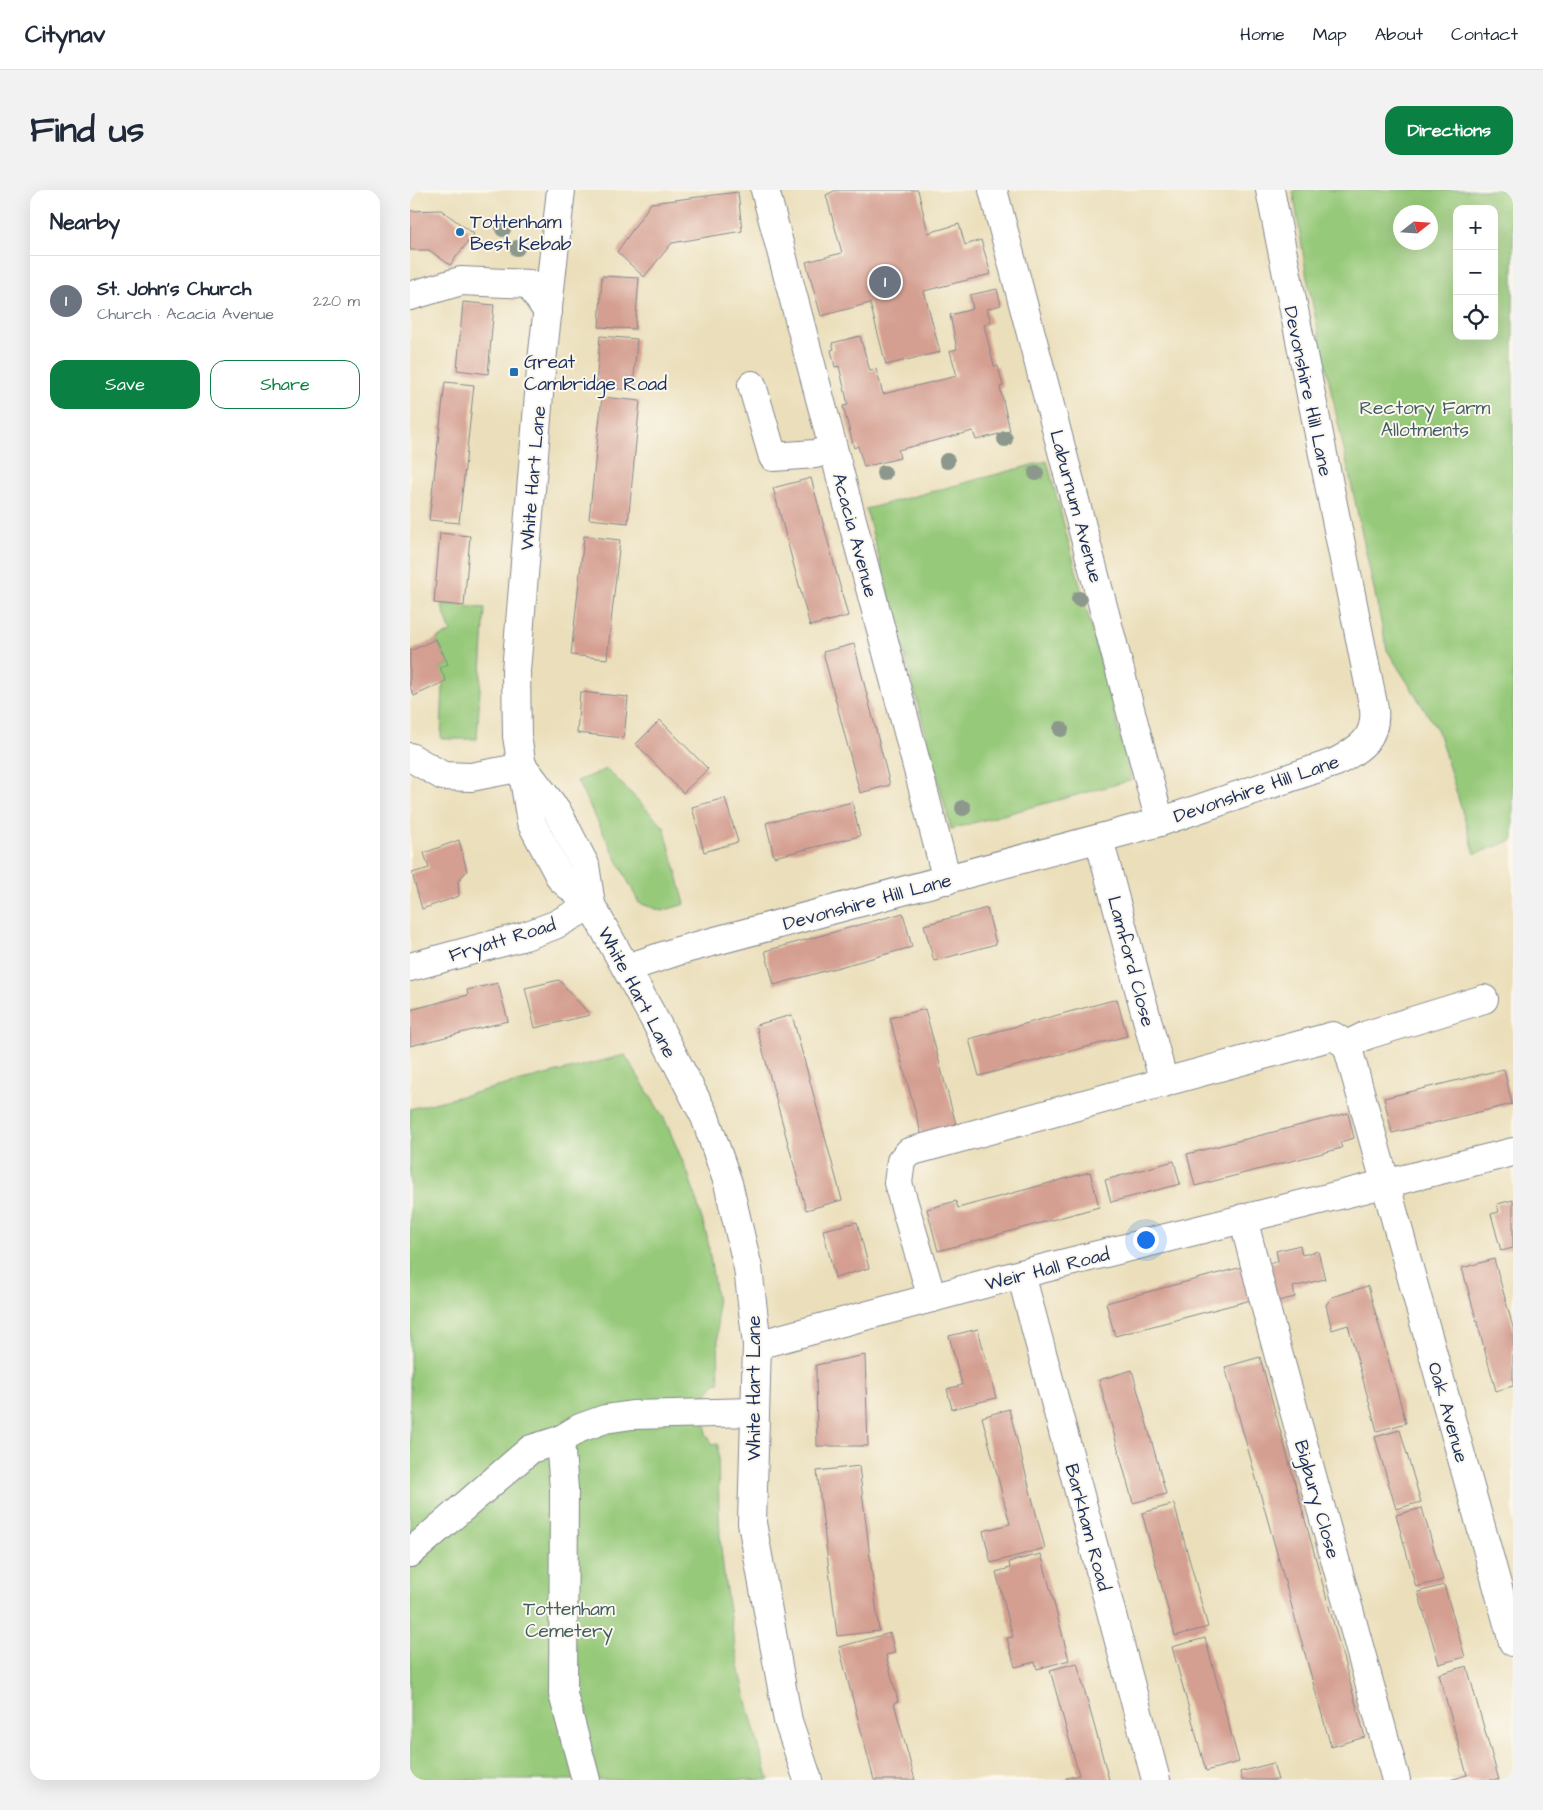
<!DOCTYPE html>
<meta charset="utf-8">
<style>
body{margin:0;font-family:"Architects Daughter",sans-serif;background:#f2f2f3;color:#1f2937}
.controls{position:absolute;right:15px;top:15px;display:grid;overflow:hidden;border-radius:10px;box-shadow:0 5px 20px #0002}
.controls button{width:45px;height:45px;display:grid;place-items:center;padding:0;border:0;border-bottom:1px solid #e0e1e3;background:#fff;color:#1f2937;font:25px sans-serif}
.compass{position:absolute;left:983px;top:15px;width:45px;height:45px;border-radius:50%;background:#fff;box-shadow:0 5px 20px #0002;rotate:73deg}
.you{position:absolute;left:735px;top:1049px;width:18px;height:18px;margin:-12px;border:4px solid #fff;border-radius:50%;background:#1a73e8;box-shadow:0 0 0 8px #1a73e833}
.badge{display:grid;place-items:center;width:32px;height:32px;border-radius:50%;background:#0b8043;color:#fff;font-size:16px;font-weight:700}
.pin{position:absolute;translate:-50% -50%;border:2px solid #fff;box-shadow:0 1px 5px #0006}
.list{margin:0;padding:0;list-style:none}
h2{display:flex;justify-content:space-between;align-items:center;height:65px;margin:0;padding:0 20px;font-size:21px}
h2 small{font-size:16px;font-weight:400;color:#747a83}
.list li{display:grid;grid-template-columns:32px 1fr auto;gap:15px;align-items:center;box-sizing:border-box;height:90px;padding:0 20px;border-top:1px solid #e0e1e3}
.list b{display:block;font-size:19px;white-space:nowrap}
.list p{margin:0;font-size:16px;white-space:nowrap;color:#747a83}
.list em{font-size:16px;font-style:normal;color:#747a83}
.actions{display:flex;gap:10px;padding:15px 20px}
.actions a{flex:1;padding:11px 0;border:1px solid #0b8043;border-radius:15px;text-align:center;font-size:18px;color:#0b8043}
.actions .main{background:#0b8043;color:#fff}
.icon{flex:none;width:28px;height:28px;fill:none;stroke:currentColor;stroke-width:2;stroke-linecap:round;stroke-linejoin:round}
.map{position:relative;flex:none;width:1103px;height:1590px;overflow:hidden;border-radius:15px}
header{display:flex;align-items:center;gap:30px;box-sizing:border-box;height:70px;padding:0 25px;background:#fff;border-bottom:1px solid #e0e1e3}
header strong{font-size:24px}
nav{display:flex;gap:28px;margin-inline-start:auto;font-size:18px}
.intro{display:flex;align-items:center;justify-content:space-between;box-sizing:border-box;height:120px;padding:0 30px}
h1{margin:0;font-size:35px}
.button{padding:12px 22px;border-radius:15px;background:#0b8043;color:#fff;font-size:18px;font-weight:700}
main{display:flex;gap:30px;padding:0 30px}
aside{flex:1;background:#fff;border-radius:15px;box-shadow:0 5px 20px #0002}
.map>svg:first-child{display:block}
.green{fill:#96c979;stroke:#587c6c;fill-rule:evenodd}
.building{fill:#d49f91}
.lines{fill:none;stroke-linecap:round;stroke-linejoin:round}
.minor-casing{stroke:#83878c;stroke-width:30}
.minor{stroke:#fff;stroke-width:28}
.tree{fill:#8d988c}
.poi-dot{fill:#1f6fb2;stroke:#fbf7ec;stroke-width:2}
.labels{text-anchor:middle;stroke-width:4;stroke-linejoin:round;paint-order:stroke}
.poi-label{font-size:19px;fill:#1b2f5e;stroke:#fbf7ec;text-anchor:start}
.street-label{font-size:19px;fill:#1b2f5e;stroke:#fbf7ec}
.park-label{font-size:19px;fill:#405d66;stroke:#fbf7ec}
</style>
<header>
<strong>Citynav</strong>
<nav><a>Home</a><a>Map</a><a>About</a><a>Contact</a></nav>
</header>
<div class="intro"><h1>Find us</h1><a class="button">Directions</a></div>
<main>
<aside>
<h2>Nearby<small></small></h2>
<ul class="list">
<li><span class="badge" style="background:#6b7280">1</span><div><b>St. John's Church</b><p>Church · Acacia Avenue</p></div><em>220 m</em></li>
</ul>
<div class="actions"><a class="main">Save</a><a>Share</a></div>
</aside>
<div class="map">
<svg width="1103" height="1590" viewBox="0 0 1103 1590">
<rect width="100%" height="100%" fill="#fbf7ec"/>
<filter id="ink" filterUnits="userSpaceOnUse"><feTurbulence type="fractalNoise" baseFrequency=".02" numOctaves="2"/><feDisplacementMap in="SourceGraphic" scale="10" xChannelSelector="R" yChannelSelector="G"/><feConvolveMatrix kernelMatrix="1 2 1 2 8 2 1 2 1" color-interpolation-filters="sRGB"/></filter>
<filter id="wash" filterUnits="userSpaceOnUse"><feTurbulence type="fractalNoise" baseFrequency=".0096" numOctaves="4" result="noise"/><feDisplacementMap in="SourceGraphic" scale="20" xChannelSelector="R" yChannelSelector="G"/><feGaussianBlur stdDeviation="1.12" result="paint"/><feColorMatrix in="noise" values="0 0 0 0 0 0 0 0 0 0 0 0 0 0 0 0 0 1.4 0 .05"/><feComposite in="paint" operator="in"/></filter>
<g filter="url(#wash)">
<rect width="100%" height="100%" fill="#ebdfbb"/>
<g class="green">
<path d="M 883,0 L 1103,0 L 1103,650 L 1065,664 L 1028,541 L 977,460 L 897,88 ZM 1047,19 L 1084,19 L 1084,146 L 1047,146 ZM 1021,22 L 1021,52 L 991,52 L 991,22 Z"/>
<polygon points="637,271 722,590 541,639 456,319"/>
<polygon points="31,414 75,418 67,549 31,549 33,492 30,478 38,474 26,449 41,442"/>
<polygon points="197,579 254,637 275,714 252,721 229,713 167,591"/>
<path d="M 215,865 L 255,930 L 279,986 L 297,1046 L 307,1113 L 309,1193 L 305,1193 L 297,1203 L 296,1223 L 296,1244 L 303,1254 L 308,1254 C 309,1285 308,1316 310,1346 C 317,1429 334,1511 359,1590 L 0,1590 L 0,919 Z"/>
</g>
<g id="blocks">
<g class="building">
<polygon points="426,0 508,0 518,43 549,34 555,55 571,50 581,84 514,101 530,162 476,175 460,113 411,126 396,72 432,63 416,5"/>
<polygon points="328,2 332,41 262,53 234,87 207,62 241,13"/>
<polygon points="31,20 64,44 40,75 19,60 0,60 0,21"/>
<polygon points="192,86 229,88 225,139 189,137"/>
<polygon points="587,99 591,115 577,119 581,133 574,135 584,176 588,176 593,196 590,197 600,241 566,250 563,241 488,260 490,268 454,277 448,256 444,258 433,216 438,215 429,176 425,177 421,160 424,159 422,153 450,146 460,181 466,179 473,204 547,186 540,161 547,159 540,125 563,119 560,105"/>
<polygon points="53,112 84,115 78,184 47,180"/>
<polygon points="190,146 227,149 223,200 186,197"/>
<polygon points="35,192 64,195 49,333 19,330"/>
<polygon points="192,207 230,211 218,333 179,329"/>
<polygon points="401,288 438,426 400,436 363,298"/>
<polygon points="30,343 60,346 54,416 24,413"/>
<polygon points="174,346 210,350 197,469 161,465"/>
<polygon points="26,449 38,474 30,478 36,491 4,506 0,497 0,461"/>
<polygon points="444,454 480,595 450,603 413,462"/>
<polygon points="170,502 218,507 214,548 167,543"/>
<polygon points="250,530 298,579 273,603 226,554"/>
<polygon points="315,608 328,652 294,662 282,617"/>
<polygon points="442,612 450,646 364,667 356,633"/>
<polygon points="49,650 57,681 48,691 49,706 12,719 2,683 19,678 14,663"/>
<polygon points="577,718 586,754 524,771 514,735"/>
<polygon points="493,723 502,757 364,795 355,761"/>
<polygon points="149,790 180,825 125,838 115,798"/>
<polygon points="88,793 98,831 0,856 0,820 58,805 57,800"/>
<polygon points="707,809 717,846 569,886 559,849"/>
<polygon points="515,819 547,938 512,947 480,828"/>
<polygon points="382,825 432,1010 396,1020 346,835"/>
<polygon points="1094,879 1102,914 982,943 974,908"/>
<polygon points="938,923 944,948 930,952 932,958 785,996 777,964"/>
<polygon points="764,971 770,994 701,1012 695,990"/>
<polygon points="680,982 689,1017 528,1061 517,1019 546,1011 548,1018"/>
<polygon points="1103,1010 1103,1058 1091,1061 1081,1024 1089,1022 1087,1014"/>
<polygon points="447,1032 459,1078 425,1088 413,1040"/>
<polygon points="890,1055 892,1065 908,1061 915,1089 883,1097 885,1107 868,1111 858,1074 868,1071 866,1061"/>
<polygon points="1084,1069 1103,1137 1103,1196 1086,1201 1052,1078"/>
<polygon points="832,1077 841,1110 705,1146 696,1113"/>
<polygon points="958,1096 996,1233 967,1241 938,1135 922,1140 916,1115 922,1107"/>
<polygon points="568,1139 586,1208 542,1219 537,1199 552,1195 539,1146"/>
<polygon points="455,1165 458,1256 407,1256 406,1175"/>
<polygon points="850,1167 955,1547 921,1557 815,1177"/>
<polygon points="722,1180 756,1304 723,1313 689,1190"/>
<polygon points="599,1219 635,1358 581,1373 573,1341 600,1334 572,1227"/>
<polygon points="990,1240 1011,1312 986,1319 965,1247"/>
<polygon points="449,1276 469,1441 427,1446 407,1281"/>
<polygon points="764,1314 798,1437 765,1446 732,1323"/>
<polygon points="1012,1318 1033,1390 1006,1397 986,1325"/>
<polygon points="631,1364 659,1470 627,1479 625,1472 605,1477 597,1448 603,1447 586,1382 600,1378 599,1372"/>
<polygon points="1034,1395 1055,1467 1029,1474 1008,1402"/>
<polygon points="480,1443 485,1463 476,1465 488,1511 484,1513 505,1590 464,1590 429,1457"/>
<polygon points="795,1448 829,1572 796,1581 762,1457"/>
<polygon points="667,1473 686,1542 699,1590 657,1590 656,1588 669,1585 640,1480"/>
<polygon points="1057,1476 1065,1506 1089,1590 1040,1590 1057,1585 1029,1484"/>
<polygon points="863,1573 868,1590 832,1590 830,1582"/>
</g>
</g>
</g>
<g filter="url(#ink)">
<use href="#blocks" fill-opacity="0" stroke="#83878c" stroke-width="1"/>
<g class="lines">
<g class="minor-casing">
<g id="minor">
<polyline points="151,0 131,180 106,481 107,546 121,632 151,689 181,715 248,836 295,927 318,993 338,1078 347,1155 342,1333 378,1531 398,1590"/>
<polyline points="355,0 537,690"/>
<polyline points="583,0 750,632"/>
<polyline points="0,106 51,91 119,94 138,122"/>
<polyline points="342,195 363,267 405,264 423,259"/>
<polyline points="0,567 33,586 61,587 113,577"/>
<polyline points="114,578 147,621 175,675 181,715"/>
<polyline points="689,649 754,893"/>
<polyline points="0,777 115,746 145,735 181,715"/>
<path d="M 217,778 L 268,761 L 750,632 L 926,572 C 950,559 967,548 964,519 L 860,0"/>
<polyline points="937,855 957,845 1074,809"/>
<polyline points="833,1028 859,1130 986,1590"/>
<polyline points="611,1084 746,1590"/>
<polyline points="522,1108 488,993 491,971 499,962 923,846 937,855 1103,1452"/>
<polyline points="347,1155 611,1084 1103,962"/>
<polyline points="150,1250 154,1299 153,1504 176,1590"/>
<polyline points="0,1363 121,1259 150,1250 170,1238 195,1229 222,1225 345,1222"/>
</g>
</g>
<use href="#minor" class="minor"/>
</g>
<g class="tree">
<circle cx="93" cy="39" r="8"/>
<circle cx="107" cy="58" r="8"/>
<circle cx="595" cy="249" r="8"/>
<circle cx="537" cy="271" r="8"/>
<circle cx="474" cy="283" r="8"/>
<circle cx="626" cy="283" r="8"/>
<circle cx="669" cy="409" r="8"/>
<circle cx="651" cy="539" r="8"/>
<circle cx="553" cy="618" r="8"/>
</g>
</g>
<g class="poi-dot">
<circle cx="50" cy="42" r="5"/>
<rect x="99" y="177" width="10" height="10" rx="2.5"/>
</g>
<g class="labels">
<g class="poi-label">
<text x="60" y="38">Tottenham<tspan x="60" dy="22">Best Kebab</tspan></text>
<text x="114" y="178">Great<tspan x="114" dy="22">Cambridge Road</tspan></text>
</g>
<g class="street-label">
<text transform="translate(899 201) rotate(78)" y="7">Devonshire Hill Lane</text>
<text transform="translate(122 288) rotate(-85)" y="7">White Hart Lane</text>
<text transform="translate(667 316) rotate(75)" y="7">Laburnum Avenue</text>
<text transform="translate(446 345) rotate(75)" y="7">Acacia Avenue</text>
<text transform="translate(846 598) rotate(-19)" y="7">Devonshire Hill Lane</text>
<text transform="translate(457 711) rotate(-15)" y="7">Devonshire Hill Lane</text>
<text transform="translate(92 749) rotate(-17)" y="7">Fryatt Road</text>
<text transform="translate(722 771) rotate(75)" y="7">Lamford Close</text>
<text transform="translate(228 802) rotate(62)" y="7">White Hart Lane</text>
<text transform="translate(637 1078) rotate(-14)" y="7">Weir Hall Road</text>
<text transform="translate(343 1198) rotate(-90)" y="7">White Hart Lane</text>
<text transform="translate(1039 1222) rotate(74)" y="7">Oak Avenue</text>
<text transform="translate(908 1309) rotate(74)" y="7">Bigbury Close</text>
<text transform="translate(679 1337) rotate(75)" y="7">Barkham Road</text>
</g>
<g class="park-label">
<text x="1015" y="224">Rectory Farm<tspan x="1015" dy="22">Allotments</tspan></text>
<text x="159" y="1425">Tottenham<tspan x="159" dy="22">Cemetery</tspan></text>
</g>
</g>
</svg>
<div class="controls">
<button>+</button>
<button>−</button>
<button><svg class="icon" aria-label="locate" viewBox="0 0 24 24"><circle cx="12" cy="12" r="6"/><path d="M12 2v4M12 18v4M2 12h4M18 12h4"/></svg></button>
</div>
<svg class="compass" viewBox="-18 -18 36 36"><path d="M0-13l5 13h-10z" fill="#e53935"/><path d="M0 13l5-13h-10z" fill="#747a83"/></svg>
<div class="you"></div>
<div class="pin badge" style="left:475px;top:92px;background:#6b7280">1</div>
</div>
</main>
